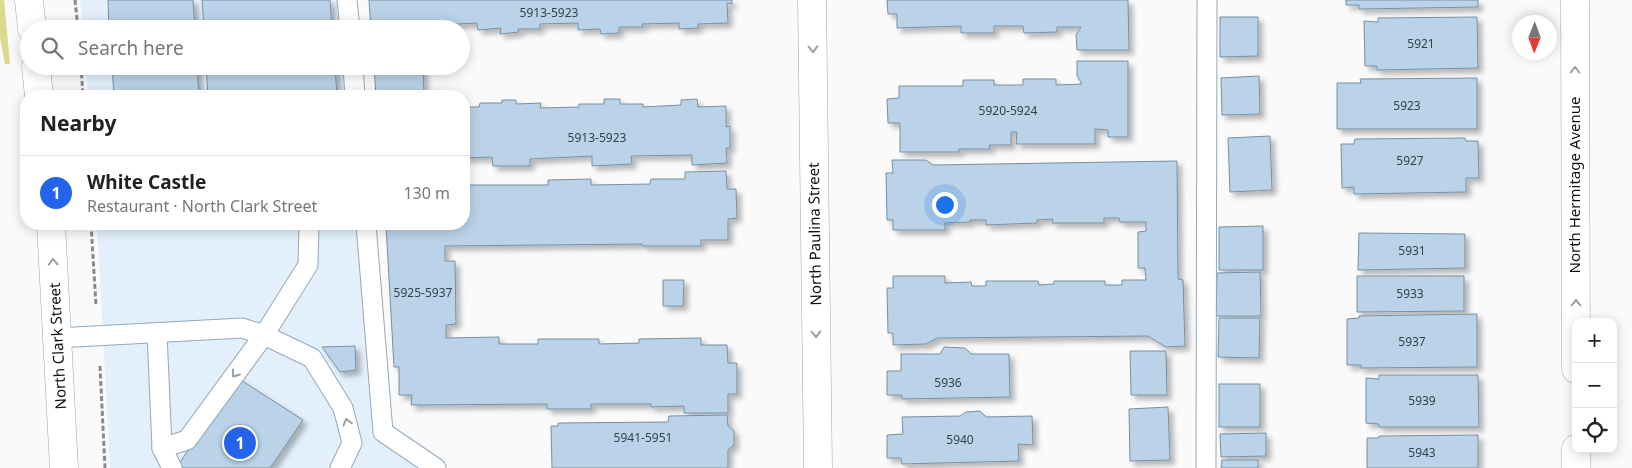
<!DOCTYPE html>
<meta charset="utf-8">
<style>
body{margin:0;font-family:"Noto Sans",sans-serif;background:#f2f2f2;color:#222}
.controls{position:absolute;right:15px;bottom:15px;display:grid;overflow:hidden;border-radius:10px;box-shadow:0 2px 12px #0003}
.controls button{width:45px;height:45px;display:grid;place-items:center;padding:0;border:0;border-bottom:1px solid #e0e0e0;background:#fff;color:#222;font:25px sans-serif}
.compass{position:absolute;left:1512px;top:15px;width:45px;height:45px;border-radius:50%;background:#fff;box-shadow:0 2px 12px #0003;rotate:181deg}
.you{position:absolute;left:944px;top:204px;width:18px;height:18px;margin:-12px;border:4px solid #fff;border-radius:50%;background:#1a73e8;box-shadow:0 0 0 8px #1a73e833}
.badge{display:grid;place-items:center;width:32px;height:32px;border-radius:50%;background:#2563eb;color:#fff;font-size:16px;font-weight:700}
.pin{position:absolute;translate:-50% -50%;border:2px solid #fff;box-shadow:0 1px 5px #0006}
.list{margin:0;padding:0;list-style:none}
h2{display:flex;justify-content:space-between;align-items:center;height:65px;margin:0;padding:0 20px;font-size:21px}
h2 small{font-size:16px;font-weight:400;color:#767676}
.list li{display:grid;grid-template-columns:32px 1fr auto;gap:15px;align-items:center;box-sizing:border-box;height:75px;padding:0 20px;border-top:1px solid #e0e0e0}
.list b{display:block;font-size:19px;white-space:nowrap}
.list p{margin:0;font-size:16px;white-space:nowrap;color:#767676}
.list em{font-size:16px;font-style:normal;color:#767676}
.icon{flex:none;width:28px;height:28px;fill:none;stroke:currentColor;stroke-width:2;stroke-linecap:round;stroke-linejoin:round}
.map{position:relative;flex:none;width:1632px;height:468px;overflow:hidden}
.search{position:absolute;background:#fff;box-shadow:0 2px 12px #0003;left:20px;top:20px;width:450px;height:55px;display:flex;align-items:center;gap:12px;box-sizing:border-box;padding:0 18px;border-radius:28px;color:#767676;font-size:19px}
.panel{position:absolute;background:#fff;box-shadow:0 2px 12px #0003;left:20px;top:90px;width:450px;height:140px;border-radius:20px}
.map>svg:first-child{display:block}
.built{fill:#e3f0fb}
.green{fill:#dad98d}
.building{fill:#bad3e8;stroke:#778fa2;filter:url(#shadow)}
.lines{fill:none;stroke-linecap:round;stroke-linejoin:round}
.service-casing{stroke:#91a9be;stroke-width:21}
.minor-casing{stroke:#91a9be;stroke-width:29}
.secondary-casing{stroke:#91a9be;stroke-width:29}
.path{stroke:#878b8e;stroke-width:3;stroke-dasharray:5 2.5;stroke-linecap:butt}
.service{stroke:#fff;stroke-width:19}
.minor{stroke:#fff;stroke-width:28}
.secondary{stroke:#fff;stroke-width:28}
.oneway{stroke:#9ca0a3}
.labels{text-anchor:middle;stroke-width:4;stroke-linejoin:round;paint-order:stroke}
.number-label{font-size:12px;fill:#34424c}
.street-label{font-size:15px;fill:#081118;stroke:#fff}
</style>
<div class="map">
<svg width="1632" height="468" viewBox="0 0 1632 468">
<defs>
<filter id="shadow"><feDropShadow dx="4.5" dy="4.5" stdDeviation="2.5" flood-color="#0004"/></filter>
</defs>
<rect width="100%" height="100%" fill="#fafafa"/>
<g class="built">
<polygon points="80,0 347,0 350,29 83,29"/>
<polygon points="86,66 353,66 355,96 88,96"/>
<polygon points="97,224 366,224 383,432 436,468 110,468"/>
</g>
<polygon class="green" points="0,0 4,0 10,64 5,64 0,38"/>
<g class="building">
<polygon points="108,0 193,0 195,29 109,29"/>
<polygon points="202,0 330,0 332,29 204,29"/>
<polygon points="369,0 732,0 732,4 727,3 728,23 698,24 698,28 679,29 679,23 642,24 643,27 619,27 619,33 601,34 600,29 578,30 578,23 540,24 540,29 518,29 519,32 500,34 501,28 478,30 477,23 439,25 440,29 371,29"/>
<polygon points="887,0 1128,0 1129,50 1077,50 1076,35 1081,27 1057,27 1057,32 1024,33 1023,26 994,26 994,33 961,33 961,26 897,28 897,14 888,14"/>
<polygon points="1346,0 1478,0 1478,7 1359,9 1359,5 1346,5"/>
<polygon points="1220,17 1258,17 1258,56 1220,57"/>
<polygon points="1477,17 1478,68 1377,70 1377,66 1365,66 1364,21 1378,22 1378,18"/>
<polygon points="1077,61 1128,61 1128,137 1108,137 1108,130 1095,129 1095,144 1016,144 1017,132 1011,132 1011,145 989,145 990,149 959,149 959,152 900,152 900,123 888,123 887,99 899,98 899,86 963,86 963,80 994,80 994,85 1023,85 1023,79 1056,79 1056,85 1082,84 1077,76"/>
<polygon points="112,66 197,66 199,96 114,96"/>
<polygon points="206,66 335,66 337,96 208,96"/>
<polygon points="374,66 423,66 424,93 418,93 418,96 376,96"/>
<polygon points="1259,76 1260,114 1222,115 1221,78"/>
<polygon points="1477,78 1477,129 1337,129 1337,83 1361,83 1360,79"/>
<polygon points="604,99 620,99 620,104 643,104 643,107 681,105 681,100 697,99 698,107 726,106 726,127 730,126 730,148 726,148 727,163 692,165 692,155 631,156 632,164 592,166 592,156 530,159 530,166 493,166 492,157 464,158 464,107 479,107 480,103 502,103 502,100 516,100 516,104 541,103 540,108 579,107 579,104 604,104"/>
<polygon points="1270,136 1272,190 1230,192 1228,138"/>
<polygon points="1465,138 1466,141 1478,141 1479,178 1466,178 1466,192 1354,194 1354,187 1342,188 1341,144 1354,144 1355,139"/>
<polygon points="892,160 926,160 933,165 1177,161 1178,279 1183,280 1185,346 1166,347 1148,336 937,338 926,344 893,345 893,333 888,333 887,288 893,288 893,276 945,276 945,283 971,282 972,286 986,286 986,281 1038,281 1039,285 1054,284 1054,281 1105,281 1105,285 1122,285 1122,280 1146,280 1145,268 1138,268 1138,232 1146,231 1146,222 1120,222 1119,218 1104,218 1104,223 1052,223 1053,219 1037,220 1037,223 986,225 986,220 970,220 970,222 945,223 945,230 893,230 893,220 887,220 886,173 893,173"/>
<polygon points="726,171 727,189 736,189 737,218 728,219 728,240 701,240 701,246 643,246 642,244 445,246 445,261 455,261 456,324 446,325 446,338 499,337 499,344 538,344 538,339 599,339 599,344 639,343 639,339 701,338 701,345 727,345 728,363 737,363 737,394 728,394 728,413 684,413 684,406 651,407 651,404 591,404 591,409 547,409 547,404 411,405 412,395 399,395 399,367 394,367 386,225 464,224 464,185 548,185 548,180 591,179 591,185 650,184 651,179 685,179 685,172"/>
<polygon points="1263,226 1263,270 1219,270 1219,227"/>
<polygon points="1359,233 1465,234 1465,268 1358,270"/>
<polygon points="1260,272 1261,316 1216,316 1217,273"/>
<polygon points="1357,276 1464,276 1464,311 1357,312"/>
<polygon points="663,280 684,280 683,306 663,306"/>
<polygon points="1477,314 1477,367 1361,368 1361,365 1347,365 1347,319 1359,318 1359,316"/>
<polygon points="1219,318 1260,318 1259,358 1218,357"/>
<polygon points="355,346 356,370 340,372 322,347"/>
<polygon points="944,347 965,348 971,354 1009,354 1010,397 902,399 902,395 887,395 887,371 901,371 901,354 940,354"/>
<polygon points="1130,351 1166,351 1167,395 1131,395"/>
<polygon points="1379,375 1478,375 1479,427 1379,427 1379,424 1366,423 1366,378 1379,379"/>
<polygon points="236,377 303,420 270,468 179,468 177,467"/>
<rect x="1219" y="384" width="41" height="43"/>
<polygon points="1168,407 1170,460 1130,461 1129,409"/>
<polygon points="980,411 986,417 1032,416 1033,445 1018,444 1019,461 902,464 901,458 887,458 887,435 903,434 902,417 960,416 966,412"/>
<polygon points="727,415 728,426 734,431 734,445 728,450 728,468 552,468 551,426 558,426 558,423 668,422 669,416"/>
<polygon points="1266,433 1266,456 1221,457 1220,434"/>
<polygon points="1478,435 1478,468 1367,468 1367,438 1379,438 1379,436"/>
<polygon points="1222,460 1258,460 1258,468 1221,468"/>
</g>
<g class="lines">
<g class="service-casing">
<g id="service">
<polyline points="347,0 350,29"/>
<polyline points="353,66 355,96"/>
<polyline points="366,224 383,432 436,468"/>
<polyline points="157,333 162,448 172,468"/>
<polyline points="57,338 242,328 264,335 312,358 343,408 352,443 340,468"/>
<polyline points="162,448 187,440 264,335 308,265 309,224"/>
<polyline points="1206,468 1207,0"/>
</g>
</g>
<g class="minor-casing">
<g id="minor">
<polyline points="812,0 818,468"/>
<polyline points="1575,0 1576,369"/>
<polyline points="1576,449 1576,468"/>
</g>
</g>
<g class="secondary-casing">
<g id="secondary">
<polyline points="29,0 32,29"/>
<polyline points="36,66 39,96"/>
<polyline points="51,224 64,468"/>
</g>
</g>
<g class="path">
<polyline points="75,0 78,29"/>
<polyline points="81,66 83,96"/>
<polyline points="91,224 96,305"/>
<polyline points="100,366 105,468"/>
</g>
<use href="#service" class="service"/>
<use href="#minor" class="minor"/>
<use href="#secondary" class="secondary"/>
</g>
<defs><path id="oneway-chevron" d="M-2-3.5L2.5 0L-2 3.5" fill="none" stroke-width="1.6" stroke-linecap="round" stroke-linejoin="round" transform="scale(1.25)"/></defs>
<g class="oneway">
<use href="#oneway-chevron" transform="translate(813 49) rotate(89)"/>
<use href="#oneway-chevron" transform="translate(1575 70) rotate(-90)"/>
<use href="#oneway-chevron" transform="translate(53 262) rotate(-93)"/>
<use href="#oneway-chevron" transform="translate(1576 303) rotate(-90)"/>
<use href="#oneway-chevron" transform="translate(816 334) rotate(89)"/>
<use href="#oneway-chevron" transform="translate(235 374) rotate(126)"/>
<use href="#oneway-chevron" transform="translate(347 422) rotate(-105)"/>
</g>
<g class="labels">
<g class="number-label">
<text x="549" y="17">5913-5923</text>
<text x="1421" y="48">5921</text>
<text x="1407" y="110">5923</text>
<text x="1008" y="115">5920-5924</text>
<text x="597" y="142">5913-5923</text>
<text x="1410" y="165">5927</text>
<text x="1412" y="255">5931</text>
<text x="423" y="297">5925-5937</text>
<text x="1410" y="298">5933</text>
<text x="1412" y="346">5937</text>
<text x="948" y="387">5936</text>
<text x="1422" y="405">5939</text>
<text x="643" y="442">5941-5951</text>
<text x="960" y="444">5940</text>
<text x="1422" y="457">5943</text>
</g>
<g class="street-label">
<text transform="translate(1575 185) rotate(-90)" y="5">North Hermitage Avenue</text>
<text transform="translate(815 234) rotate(-91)" y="5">North Paulina Street</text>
<text transform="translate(58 346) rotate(-93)" y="5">North Clark Street</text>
</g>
</g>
</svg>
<div class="controls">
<button>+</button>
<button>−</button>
<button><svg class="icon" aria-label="locate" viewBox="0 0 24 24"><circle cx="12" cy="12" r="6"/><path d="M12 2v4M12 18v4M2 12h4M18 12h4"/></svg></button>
</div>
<svg class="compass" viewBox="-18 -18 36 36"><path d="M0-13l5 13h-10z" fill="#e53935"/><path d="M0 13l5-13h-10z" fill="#767676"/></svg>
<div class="you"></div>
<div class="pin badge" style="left:240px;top:443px">1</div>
<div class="search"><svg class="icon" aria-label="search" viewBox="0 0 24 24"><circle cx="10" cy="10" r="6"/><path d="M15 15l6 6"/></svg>Search here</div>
<section class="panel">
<h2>Nearby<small></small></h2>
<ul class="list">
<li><span class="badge">1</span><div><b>White Castle</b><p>Restaurant · North Clark Street</p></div><em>130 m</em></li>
</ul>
</section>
</div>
